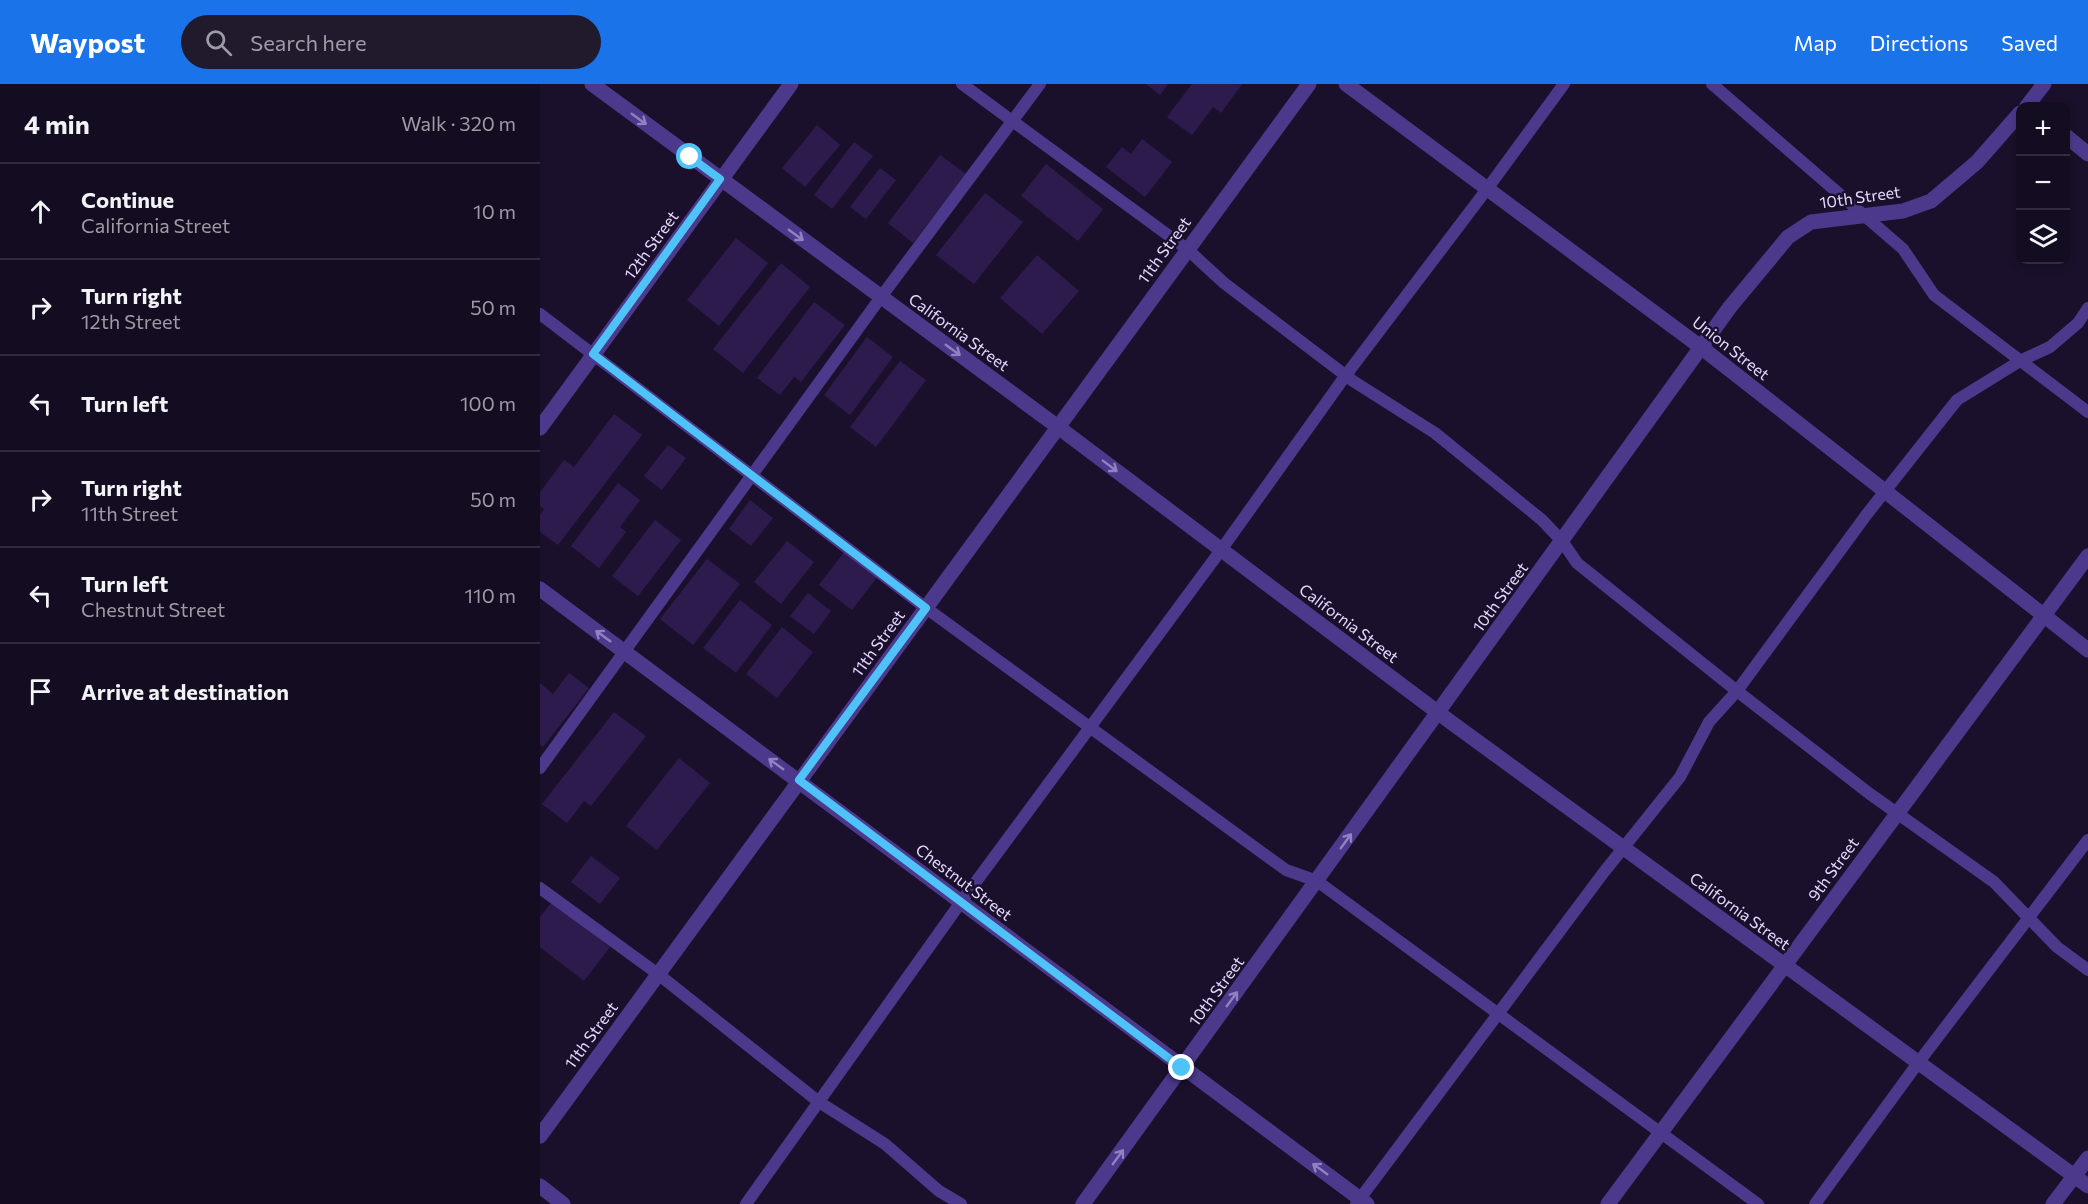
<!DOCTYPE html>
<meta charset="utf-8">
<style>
body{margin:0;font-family:Commissioner,sans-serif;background:#211a2d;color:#f1f3f6}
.controls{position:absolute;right:18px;top:18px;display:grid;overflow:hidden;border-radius:12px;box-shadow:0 3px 9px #0003}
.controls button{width:54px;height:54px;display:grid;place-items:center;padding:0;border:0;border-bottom:2px solid #332c3e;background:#140c20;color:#f1f3f6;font:30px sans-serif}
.stop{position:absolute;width:18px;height:18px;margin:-14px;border:4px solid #4fc3f7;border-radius:50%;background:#fff}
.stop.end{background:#4fc3f7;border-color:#fff;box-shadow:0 2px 6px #0008}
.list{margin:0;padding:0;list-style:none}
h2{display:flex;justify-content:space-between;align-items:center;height:78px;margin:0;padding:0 24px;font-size:26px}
h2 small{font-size:20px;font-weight:400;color:#9d9ba5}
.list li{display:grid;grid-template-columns:39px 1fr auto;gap:18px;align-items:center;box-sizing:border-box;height:96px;padding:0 24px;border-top:2px solid #332c3e}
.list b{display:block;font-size:22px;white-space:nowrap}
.list p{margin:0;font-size:20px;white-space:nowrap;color:#9d9ba5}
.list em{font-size:20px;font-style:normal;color:#9d9ba5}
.icon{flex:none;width:33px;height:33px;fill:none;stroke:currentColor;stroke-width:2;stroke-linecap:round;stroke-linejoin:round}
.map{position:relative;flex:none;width:1548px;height:1120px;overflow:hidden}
header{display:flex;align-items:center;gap:36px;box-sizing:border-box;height:84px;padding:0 30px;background:#1a73e8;color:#fff}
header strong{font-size:28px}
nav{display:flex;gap:33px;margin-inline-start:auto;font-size:21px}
.search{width:420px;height:54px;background:#211a2d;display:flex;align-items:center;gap:15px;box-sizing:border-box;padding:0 21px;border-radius:33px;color:#9d9ba5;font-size:22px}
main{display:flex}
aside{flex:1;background:#140c20}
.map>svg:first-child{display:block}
.building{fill:#2e1b4d}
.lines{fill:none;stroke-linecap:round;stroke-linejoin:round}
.service{stroke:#4c398c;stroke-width:12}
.minor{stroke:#4c398c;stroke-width:15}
.tertiary{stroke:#4c398c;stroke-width:15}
.oneway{stroke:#9181c0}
.route{stroke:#4fc3f7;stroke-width:8}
.labels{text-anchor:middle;stroke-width:5;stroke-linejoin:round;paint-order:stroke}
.street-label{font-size:16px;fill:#e5d9ff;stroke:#1a102b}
</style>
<header>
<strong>Waypost</strong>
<div class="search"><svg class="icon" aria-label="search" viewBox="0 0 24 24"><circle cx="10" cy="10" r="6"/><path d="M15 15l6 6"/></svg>Search here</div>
<nav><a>Map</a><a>Directions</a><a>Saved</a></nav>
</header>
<main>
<aside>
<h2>4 min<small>Walk · 320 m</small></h2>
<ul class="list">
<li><svg class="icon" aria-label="ahead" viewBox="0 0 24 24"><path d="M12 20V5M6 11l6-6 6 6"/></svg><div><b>Continue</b><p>California Street</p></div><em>10 m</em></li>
<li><svg class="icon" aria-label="right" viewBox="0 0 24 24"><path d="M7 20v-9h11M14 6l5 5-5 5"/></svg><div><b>Turn right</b><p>12th Street</p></div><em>50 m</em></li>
<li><svg class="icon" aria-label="left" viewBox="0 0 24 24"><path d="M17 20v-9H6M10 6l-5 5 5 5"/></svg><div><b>Turn left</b></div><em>100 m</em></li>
<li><svg class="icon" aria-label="right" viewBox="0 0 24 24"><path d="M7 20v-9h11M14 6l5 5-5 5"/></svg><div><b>Turn right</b><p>11th Street</p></div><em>50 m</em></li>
<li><svg class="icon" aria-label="left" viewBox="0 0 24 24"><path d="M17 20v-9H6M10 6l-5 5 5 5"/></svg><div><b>Turn left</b><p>Chestnut Street</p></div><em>110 m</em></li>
<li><svg class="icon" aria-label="arrive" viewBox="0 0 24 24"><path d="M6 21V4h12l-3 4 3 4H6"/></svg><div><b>Arrive at destination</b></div></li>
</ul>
</aside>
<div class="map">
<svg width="1548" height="1120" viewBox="0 0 1548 1120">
<rect width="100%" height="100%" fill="#1a102b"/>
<g class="building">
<polygon points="606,0 628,0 620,11"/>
<polygon points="652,0 702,0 681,29 673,23 652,51 627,33"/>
<polygon points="277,41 300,61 265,103 242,84"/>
<polygon points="602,55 632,78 605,113 566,83 582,63 591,70"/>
<polygon points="314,58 333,72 292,125 274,111"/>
<polygon points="400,71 426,90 373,159 348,139"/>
<polygon points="506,80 563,125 538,157 481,112"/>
<polygon points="340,84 356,96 326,135 310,123"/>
<polygon points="445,109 483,138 434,200 396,171"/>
<polygon points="196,154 228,179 179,242 147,216"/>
<polygon points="497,171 539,207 502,250 460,214"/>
<polygon points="241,179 270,203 203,289 173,265"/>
<polygon points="274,218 305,241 261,298 254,293 240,311 217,294"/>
<polygon points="327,253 353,273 310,331 284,311"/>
<polygon points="360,277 386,296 336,363 310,343"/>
<polygon points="74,330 102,351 18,461 0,448 0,431 4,425 0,422 0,408 24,376 34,383"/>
<polygon points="128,361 146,374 122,406 104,392"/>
<polygon points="78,399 100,416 80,443 86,448 59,484 31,462"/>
<polygon points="210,416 233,434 211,462 189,445"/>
<polygon points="115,436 141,456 98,512 72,492"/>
<polygon points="247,457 274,478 241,520 214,498"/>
<polygon points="305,467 338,492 312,526 279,501"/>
<polygon points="167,475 200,500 153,561 120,535"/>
<polygon points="268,509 291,527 274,550 250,532"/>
<polygon points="200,516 232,541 196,589 163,564"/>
<polygon points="242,543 273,568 237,614 206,590"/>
<polygon points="29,589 49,604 3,663 0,661 0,599 13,610"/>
<polygon points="74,628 106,652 51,722 44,717 27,739 2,720"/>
<polygon points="139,674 170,699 117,766 86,742"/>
<polygon points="51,772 80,794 60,820 31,798"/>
<polygon points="12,818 70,863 44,897 0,863 0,833"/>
</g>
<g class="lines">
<g class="service">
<polyline points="422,0 647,165 684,199 813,297 895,349 1002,436 1022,457 1037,479 1197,607 1330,710 1454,798 1517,863 1548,886"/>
<polyline points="1172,0 1363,165 1394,211 1548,328"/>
<polyline points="0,230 386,524 746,786 777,797 1218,1120"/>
<polyline points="0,684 341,213 500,0"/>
<polyline points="0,804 118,890 279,1018 345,1060 399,1107 421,1120"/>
<polyline points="206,1120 421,818 681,466 806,291 947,105 1024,0"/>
<polyline points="816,1120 1064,788 1140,693 1169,638 1197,607 1327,430 1417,316 1480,277 1510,263 1538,239 1548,224"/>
<polyline points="1275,1120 1378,979 1548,756"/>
</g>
<g class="minor">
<polyline points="806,0 1162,264 1548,566"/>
<polyline points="1487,22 1504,0"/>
<polyline points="1526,52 1548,70"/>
<polyline points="0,344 251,0"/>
<polyline points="0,1102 23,1120"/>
<polyline points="543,1120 1190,223 1248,153 1271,138 1363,127 1391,117 1437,78 1480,29"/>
<polyline points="1068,1120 1548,472"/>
</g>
<g class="tertiary">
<polyline points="52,0 518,343 912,639 1548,1102"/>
<polyline points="0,505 827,1120"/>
<polyline points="0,1052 769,0"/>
<polyline points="1513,1120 1548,1074"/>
</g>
</g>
<defs><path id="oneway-shaft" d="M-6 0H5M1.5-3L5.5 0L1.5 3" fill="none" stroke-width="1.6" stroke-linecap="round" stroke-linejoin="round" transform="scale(1.5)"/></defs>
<g class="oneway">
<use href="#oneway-shaft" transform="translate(99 35) rotate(36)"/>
<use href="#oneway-shaft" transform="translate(256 151) rotate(36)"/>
<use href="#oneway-shaft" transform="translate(413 266) rotate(36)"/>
<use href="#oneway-shaft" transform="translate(570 382) rotate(37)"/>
<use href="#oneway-shaft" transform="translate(63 552) rotate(-144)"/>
<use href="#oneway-shaft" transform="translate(236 680) rotate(-144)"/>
<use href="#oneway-shaft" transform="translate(806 757) rotate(-54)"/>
<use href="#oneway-shaft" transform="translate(692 915) rotate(-54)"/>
<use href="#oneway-shaft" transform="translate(578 1073) rotate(-54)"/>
<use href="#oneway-shaft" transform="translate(780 1085) rotate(-144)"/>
</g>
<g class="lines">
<polyline class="route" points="150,73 180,95 53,270 386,524 259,696 642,984"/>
</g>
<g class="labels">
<g class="street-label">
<text transform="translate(1320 113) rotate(-8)" y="6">10th Street</text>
<text transform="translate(111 161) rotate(-54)" y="6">12th Street</text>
<text transform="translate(624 166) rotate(-54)" y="6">11th Street</text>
<text transform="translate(419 248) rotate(36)" y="6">California Street</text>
<text transform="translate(1191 264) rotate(38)" y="6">Union Street</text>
<text transform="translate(960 513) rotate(-54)" y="6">10th Street</text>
<text transform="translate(809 539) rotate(37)" y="6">California Street</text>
<text transform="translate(338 559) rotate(-54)" y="6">11th Street</text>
<text transform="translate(1293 785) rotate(-54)" y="6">9th Street</text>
<text transform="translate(424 798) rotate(37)" y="6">Chestnut Street</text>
<text transform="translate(1200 827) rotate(36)" y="6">California Street</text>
<text transform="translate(676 907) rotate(-54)" y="6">10th Street</text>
<text transform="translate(51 951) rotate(-54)" y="6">11th Street</text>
</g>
</g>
</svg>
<div class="controls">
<button>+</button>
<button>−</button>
<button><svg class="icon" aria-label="layers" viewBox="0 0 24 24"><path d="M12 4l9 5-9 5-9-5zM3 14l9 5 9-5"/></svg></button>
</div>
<div class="stop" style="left:150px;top:73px"></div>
<div class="stop end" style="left:642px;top:984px"></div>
</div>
</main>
